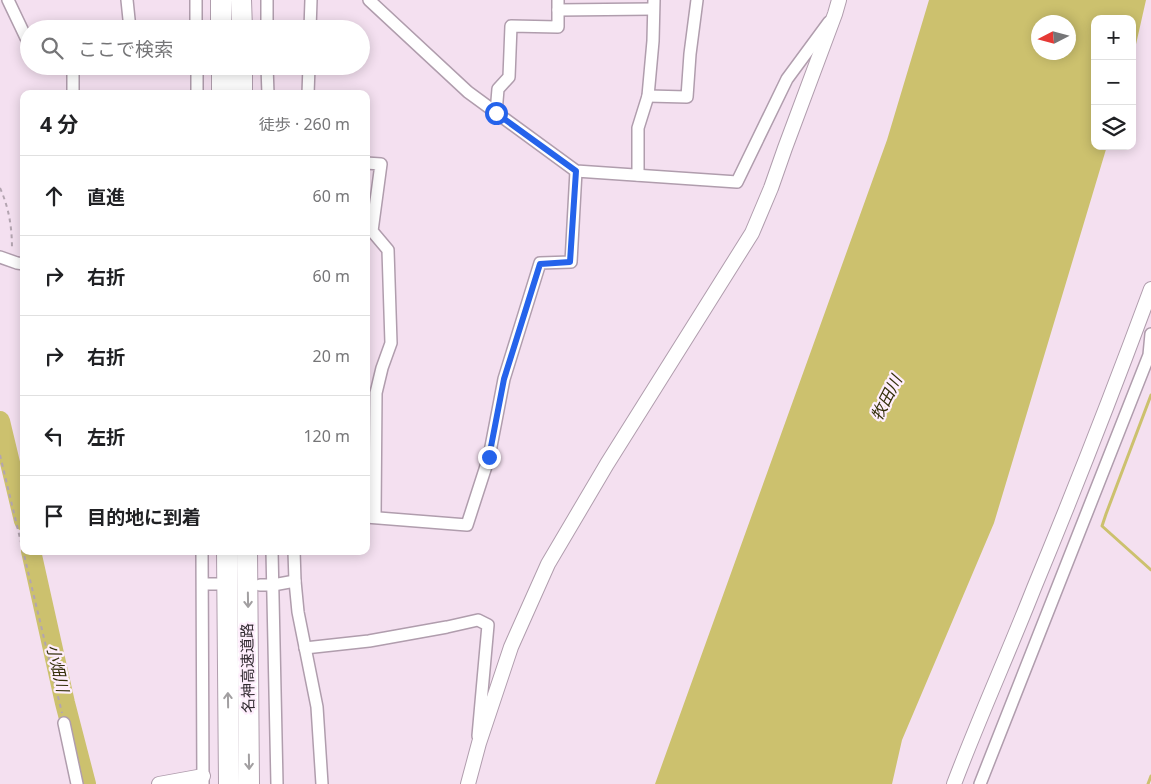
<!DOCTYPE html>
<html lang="ja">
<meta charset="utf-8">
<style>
body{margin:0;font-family:"Noto Sans","Noto Sans JP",sans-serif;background:#f2f2f2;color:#202124}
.controls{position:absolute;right:15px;top:15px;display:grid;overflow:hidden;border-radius:10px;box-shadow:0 2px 12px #0003}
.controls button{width:45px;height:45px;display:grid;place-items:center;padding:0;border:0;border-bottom:1px solid #e0e0e0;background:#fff;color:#202124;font:25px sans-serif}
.compass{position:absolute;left:1031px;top:15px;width:45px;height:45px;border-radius:50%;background:#fff;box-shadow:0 2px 12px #0003;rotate:264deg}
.stop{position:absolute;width:15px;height:15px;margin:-11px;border:4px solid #2563eb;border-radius:50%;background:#fff}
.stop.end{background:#2563eb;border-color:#fff;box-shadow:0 1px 5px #0008}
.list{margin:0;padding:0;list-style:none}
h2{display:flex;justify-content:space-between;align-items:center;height:65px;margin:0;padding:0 20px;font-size:21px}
h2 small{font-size:16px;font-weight:400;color:#757577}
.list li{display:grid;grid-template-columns:32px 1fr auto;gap:15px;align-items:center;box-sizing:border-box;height:80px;padding:0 20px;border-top:1px solid #e0e0e0}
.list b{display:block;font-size:19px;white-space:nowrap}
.list em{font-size:16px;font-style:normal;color:#757577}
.icon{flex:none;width:28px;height:28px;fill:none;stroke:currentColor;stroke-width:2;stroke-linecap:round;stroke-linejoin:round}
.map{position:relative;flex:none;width:1151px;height:784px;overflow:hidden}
.search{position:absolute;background:#fff;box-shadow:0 2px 12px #0003;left:20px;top:20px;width:350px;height:55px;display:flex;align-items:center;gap:12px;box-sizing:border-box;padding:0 18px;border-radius:28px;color:#757577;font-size:19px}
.panel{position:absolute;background:#fff;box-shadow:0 2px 12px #0003;left:20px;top:90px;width:350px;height:465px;border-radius:10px}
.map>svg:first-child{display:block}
.water{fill:#ccc16e;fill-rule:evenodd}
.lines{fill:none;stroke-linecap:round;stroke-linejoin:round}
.stream{stroke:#ccc16e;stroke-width:3}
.river{stroke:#ccc16e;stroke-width:20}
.minor-casing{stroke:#b09dad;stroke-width:14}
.tertiary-casing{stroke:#b09dad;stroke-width:16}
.motorway-casing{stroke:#b09dad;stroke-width:22}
.path{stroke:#b3a4b0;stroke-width:2;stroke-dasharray:4 4;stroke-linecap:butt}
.minor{stroke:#fff;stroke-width:11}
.tertiary{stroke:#fff;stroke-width:14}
.motorway{stroke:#fff;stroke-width:20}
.oneway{stroke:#a29fa1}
.route{stroke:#2563eb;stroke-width:6}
.labels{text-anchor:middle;stroke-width:4.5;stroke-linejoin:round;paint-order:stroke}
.street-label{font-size:15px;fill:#30292f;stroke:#feeefc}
.water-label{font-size:16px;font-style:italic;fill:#35300b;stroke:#feeefc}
</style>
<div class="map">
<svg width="1151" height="784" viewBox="0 0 1151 784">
<rect width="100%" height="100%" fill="#f4e0f0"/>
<path class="water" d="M 929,0 L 1146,0 L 1132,62 L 1132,19 L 1095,19 L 1095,146 L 1107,146 L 994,523 L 902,740 L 892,784 L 655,784 L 887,140 ZM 1038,22 L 1068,22 L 1068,52 L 1038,52 Z"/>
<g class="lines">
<g class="stream">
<polyline points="1151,395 1106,514 1102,526 1151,570"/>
<polyline points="1148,784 1151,776"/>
</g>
<g class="river">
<polyline points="0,421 24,521"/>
<polyline points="31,551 65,703 86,784"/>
</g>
<g class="minor-casing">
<g id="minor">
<polyline points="8,0 29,44"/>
<polyline points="127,0 130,29"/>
<polyline points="196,0 196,29"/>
<polyline points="267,0 267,29"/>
<polyline points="369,0 468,92 576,171 737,182 787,79 829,22"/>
<polyline points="558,10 653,9"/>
<polyline points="310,29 311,0"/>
<polyline points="73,66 73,94"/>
<polyline points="197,66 197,94"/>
<polyline points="267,66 268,94"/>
<polyline points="308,94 309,66"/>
<polyline points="648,96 687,97 690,54 697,0"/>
<polyline points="496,113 498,89 509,77 511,26 558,27 558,0"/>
<polyline points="366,163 381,164 372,231 388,250 391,343 382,368 376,393 375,517"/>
<polyline points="638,175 638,128 648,96 653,41 654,0"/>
<polyline points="0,257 17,263 24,264"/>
<polyline points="366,517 467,525 489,457 504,379 540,263 571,262 576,171"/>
<polyline points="202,551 203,784"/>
<polyline points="272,551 277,784"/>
<polyline points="294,551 295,581 298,612 317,707 322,784"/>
<polyline points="203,584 217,584"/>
<polyline points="260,585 273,585 295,581"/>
<polyline points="305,648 369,641 447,627 478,620 488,625 478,736"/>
<polyline points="64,723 77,784"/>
<polyline points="980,784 1149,355 1151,334"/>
</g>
</g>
<g class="tertiary-casing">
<g id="tertiary">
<polyline points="159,784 203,776"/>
<polyline points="468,784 479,743 511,647 548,564 607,464 752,233 771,188 785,148 835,14 839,0"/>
<path d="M 954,784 C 979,718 1008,654 1034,588 C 1075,489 1114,389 1151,289"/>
</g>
</g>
<g class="motorway-casing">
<g id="motorway">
<polyline points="221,0 221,29"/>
<polyline points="241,0 242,29"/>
<polyline points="222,66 222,94"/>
<polyline points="242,66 242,94"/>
<polyline points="227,551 229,784"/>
<polyline points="247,551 249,784"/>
</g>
</g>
<g class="path">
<path d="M 0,188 C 9,208 12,227 12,249"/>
<polyline points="0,455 62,713"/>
</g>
<use href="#minor" class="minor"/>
<use href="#tertiary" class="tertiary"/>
<use href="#motorway" class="motorway"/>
</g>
<defs><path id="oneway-shaft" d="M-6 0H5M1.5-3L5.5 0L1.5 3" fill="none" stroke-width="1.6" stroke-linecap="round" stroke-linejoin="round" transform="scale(1.25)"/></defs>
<g class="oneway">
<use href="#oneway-shaft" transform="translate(248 600) rotate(89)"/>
<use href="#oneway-shaft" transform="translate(228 700) rotate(-91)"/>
<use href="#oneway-shaft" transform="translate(249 762) rotate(89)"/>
</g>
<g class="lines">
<polyline class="route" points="489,457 504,379 540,264 570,262 576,171 496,113"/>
</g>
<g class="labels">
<g class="street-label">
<text transform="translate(248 668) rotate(-91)" y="5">名神高速道路</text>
</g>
<g class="water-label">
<text transform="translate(886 398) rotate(-63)" y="6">牧田川</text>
<text transform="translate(58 668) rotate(77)" y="6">小畑川</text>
</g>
</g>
</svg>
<div class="controls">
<button>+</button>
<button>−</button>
<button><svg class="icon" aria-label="layers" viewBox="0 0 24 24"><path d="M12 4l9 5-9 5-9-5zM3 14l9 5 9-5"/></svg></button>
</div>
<svg class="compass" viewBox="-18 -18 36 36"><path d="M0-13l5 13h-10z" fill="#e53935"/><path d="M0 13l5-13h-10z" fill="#757577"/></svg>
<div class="stop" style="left:496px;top:113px"></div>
<div class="stop end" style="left:489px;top:457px"></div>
<div class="search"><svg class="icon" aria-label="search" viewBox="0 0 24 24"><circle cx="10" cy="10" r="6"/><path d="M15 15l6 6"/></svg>ここで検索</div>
<section class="panel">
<h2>4 分<small>徒歩 · 260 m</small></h2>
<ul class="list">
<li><svg class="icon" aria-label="ahead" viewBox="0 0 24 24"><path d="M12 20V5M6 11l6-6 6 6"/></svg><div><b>直進</b></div><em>60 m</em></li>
<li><svg class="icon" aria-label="right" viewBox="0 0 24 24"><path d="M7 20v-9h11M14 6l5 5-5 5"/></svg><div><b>右折</b></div><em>60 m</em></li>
<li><svg class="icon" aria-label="right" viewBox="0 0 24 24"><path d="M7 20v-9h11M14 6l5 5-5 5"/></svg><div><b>右折</b></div><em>20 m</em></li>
<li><svg class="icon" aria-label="left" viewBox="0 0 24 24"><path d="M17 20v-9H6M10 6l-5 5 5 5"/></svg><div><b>左折</b></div><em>120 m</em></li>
<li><svg class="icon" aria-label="arrive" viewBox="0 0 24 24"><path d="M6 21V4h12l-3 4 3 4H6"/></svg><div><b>目的地に到着</b></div></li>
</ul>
</section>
</div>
